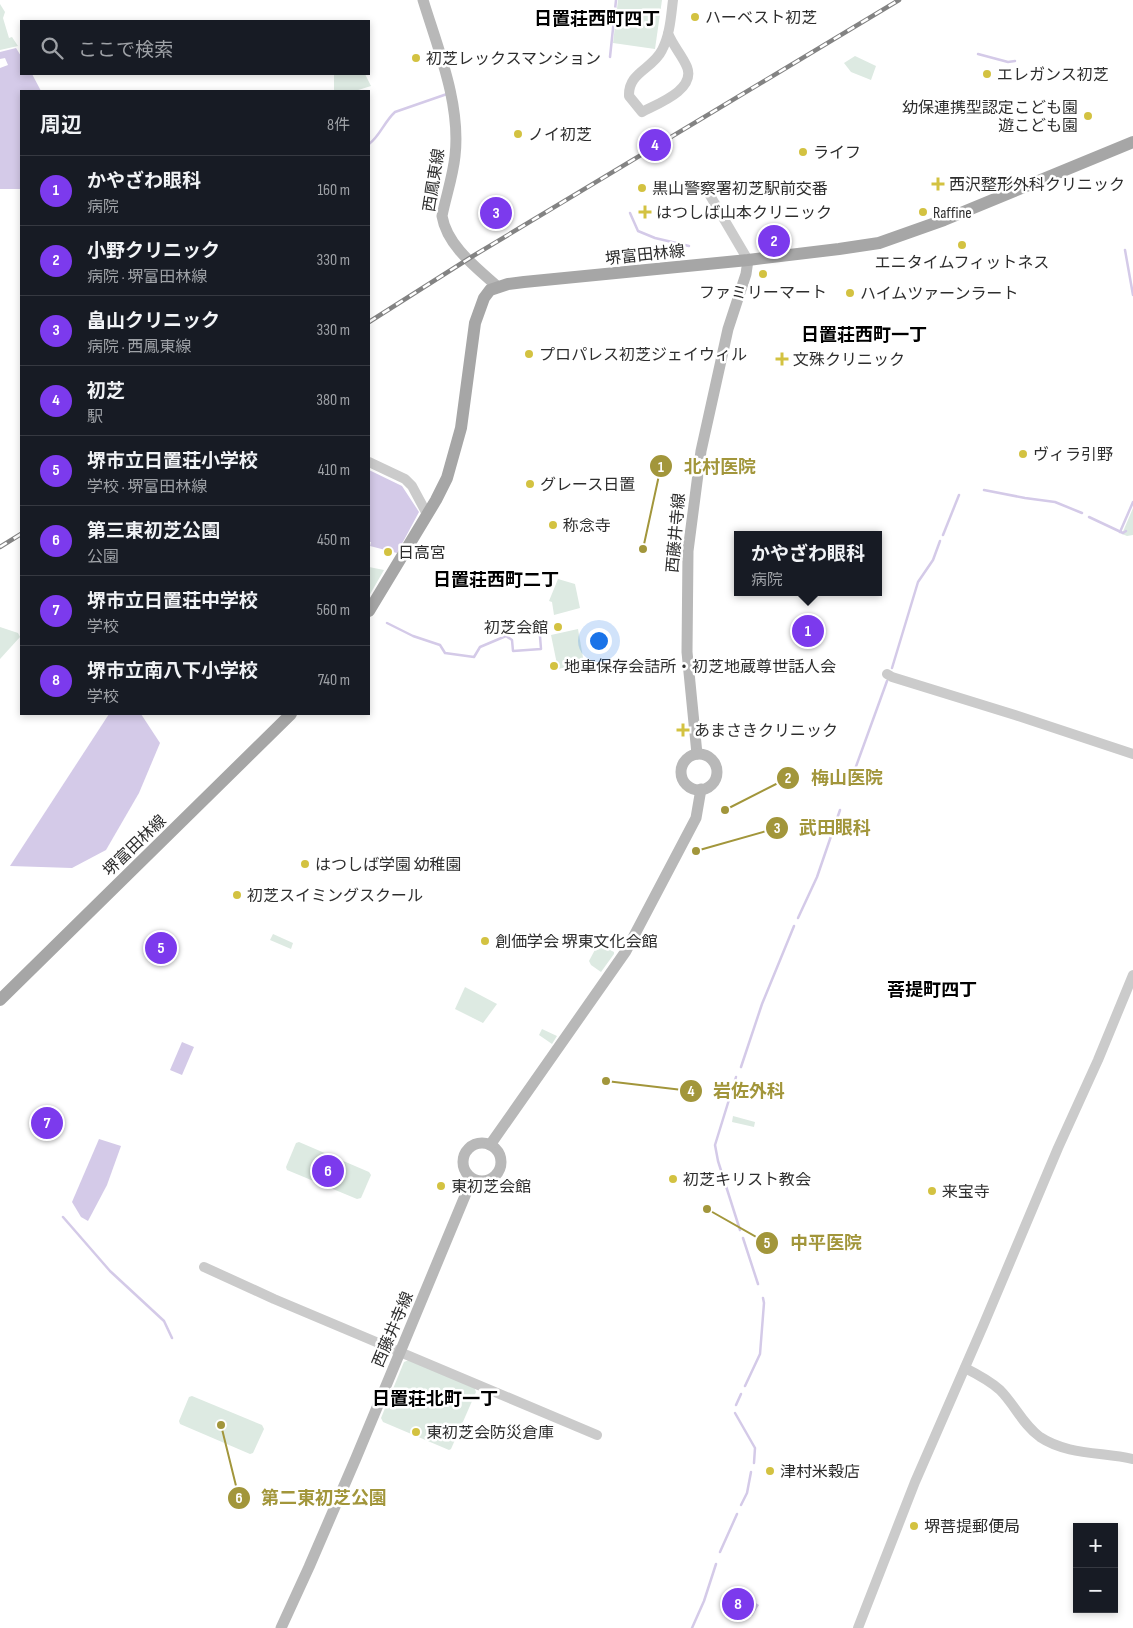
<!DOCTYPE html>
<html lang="ja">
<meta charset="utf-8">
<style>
body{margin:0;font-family:"Sofia Sans Condensed","Noto Sans JP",sans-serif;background:#242831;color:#f1f3f6}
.controls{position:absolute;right:15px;bottom:15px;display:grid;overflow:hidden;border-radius:0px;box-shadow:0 2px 8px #0003}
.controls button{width:45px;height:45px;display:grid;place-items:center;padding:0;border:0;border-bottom:1px solid #363941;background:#171b24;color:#f1f3f6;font:25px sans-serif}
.you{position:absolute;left:598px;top:640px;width:18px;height:18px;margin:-12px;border:4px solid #fff;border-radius:50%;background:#1a73e8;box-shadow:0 0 0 8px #1a73e833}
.badge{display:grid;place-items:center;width:32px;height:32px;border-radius:50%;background:#7c3aed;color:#fff;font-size:16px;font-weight:700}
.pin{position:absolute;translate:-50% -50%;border:2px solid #fff;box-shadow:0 1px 5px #0006}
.popup{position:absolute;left:734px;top:531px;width:148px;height:65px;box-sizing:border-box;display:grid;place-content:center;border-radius:0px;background:#171b24;filter:drop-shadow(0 1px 4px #0005);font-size:16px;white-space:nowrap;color:#9ea1a6}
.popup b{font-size:19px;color:#f1f3f6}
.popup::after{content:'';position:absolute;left:50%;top:100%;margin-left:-10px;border:10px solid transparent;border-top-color:#171b24}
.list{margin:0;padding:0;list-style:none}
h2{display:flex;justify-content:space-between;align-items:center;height:65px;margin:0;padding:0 20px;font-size:21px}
h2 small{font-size:16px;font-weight:400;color:#9ea1a6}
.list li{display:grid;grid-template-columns:32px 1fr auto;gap:15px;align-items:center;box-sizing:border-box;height:70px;padding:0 20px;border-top:1px solid #363941}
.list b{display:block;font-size:19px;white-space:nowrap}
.list p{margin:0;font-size:16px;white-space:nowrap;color:#9ea1a6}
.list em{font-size:16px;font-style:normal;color:#9ea1a6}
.icon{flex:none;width:28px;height:28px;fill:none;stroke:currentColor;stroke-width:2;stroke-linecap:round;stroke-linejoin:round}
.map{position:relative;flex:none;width:1133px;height:1628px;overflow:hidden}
.search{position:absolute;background:#171b24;box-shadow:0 2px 8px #0003;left:20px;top:20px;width:350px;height:55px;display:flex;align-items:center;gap:12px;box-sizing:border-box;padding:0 18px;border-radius:0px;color:#9ea1a6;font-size:19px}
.panel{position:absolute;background:#171b24;box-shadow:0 2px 8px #0003;left:20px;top:90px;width:350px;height:625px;border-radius:0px}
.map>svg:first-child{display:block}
.green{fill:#ddeae2}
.water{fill:#d4cae8}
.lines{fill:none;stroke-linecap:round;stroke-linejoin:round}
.stream{stroke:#d4cae8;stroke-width:2.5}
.tertiary{stroke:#cbcbcb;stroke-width:10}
.secondary{stroke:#b8b8b8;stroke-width:11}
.primary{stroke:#a6a6a6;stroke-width:12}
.rail-casing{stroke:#838383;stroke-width:4.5}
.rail{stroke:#fff;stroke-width:2.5;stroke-dasharray:8;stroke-linecap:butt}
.poi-dot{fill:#d3c241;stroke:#fff;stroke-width:2}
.labels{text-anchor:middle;stroke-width:5;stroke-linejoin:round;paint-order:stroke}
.poi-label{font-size:16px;fill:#2e2e2e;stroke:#fff;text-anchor:start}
.street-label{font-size:16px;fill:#2e2e2e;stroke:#fff}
.neighbourhood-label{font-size:18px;font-weight:bold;fill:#000;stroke:#fff}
.leader{fill:none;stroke:#a2963b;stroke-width:2}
.callout-dot{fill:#a2963b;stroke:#fff;stroke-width:2}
.mark-label{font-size:15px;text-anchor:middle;font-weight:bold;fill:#fff}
.callout-label{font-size:18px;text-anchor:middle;font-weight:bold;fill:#a2963b;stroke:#fff;stroke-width:5;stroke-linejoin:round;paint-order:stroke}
</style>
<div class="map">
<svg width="1133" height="1628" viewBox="0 0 1133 1628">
<rect width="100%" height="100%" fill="#fff"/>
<g class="green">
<polygon points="618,0 662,0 655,49 613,43"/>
<polygon points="0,4 5,12 3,18 9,38 12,37 18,46 0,50"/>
<polygon points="855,56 876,66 871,80 851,72 844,63"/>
<polygon points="334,74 365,74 371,86 355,91 334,91"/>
<polygon points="1133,508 1133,535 1127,536 1122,534"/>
<polygon points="369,567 384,570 369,596"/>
<polygon points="558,579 575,584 580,608 554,615 552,602 549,601"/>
<polygon points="0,627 18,633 20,637 0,659"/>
<polygon points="578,629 584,663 558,669 551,635"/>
<polygon points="273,934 293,943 291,949 270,940"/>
<polygon points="598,944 614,952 614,954 601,972 591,965 589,961"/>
<polygon points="465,987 497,1004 483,1023 455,1009"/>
<polygon points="542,1029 557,1036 552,1044 539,1035"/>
<polygon points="733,1116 755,1122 754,1127 732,1122"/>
<polygon points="299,1142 369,1172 371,1175 361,1198 357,1199 287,1170 286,1167 296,1143"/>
<polygon points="409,1360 474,1387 476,1392 451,1449 449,1450 383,1422 381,1418 404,1362"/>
<polygon points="192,1396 262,1425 264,1429 253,1453 250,1454 180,1424 179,1421 189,1397"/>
</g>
<g class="water">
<polygon points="16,48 21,56 21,74 32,74 41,91 21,91 21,189 0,189 0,68 8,65 5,58 0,59 0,52"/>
<polygon points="369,470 402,486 419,512 397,553 370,546 371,542 369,542"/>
<polygon points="109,714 141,714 160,743 139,793 106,850 72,868 10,866"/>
<polygon points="182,1042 194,1047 182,1075 170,1070"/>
<polygon points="99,1139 121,1146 107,1185 88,1221 81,1217 72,1202"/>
<polygon points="731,1588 759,1605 752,1616 724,1599"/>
</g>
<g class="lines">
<g class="stream">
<polyline points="978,54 1008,62 1015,61"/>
<polyline points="610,57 616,0"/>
<path d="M 369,144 C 380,136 384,122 395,112 L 447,94"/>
<polyline points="630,213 638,231 655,238 689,246"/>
<polyline points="1125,250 1133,295"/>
<polyline points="984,490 1025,498 1055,502 1082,513"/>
<polyline points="1089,517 1123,533 1126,531"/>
<polyline points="1120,532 1133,502"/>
<polyline points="943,535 959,495"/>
<polyline points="387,623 413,636 440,645 445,653 474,657 480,647 506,636 512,640 513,651 541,649 539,624"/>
<polyline points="892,668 918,582 933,560 940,541"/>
<polyline points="850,783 887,681"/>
<polyline points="798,918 817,877 840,810"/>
<polyline points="741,1067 762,1004 794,926"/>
<polyline points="736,1077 715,1145 718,1161 740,1230"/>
<polyline points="63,1217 110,1271 164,1321 172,1338"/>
<polyline points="743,1238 758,1284"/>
<polyline points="745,1386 760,1354 764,1303 763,1298"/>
<polyline points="736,1405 741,1394"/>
<polyline points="735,1413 755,1448 754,1463"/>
<polyline points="741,1505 747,1493 751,1472"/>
<polyline points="720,1552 737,1514"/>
<polyline points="692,1628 704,1601 716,1564"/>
</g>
<g class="tertiary">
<path d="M 668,33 C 673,46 682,55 687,67 C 696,90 657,104 642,112 L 629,96 C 628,72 653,69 662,50 C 670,35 671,16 673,0"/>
<polyline points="708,192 748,260"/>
<polyline points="369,462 405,479 412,486 427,514"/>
<polyline points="887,674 892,677 1015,715 1133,754"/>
<polyline points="204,1267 274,1299 597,1435"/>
<path d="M 965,1368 C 977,1374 990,1381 1000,1390 C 1015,1405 1023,1425 1040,1437 C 1067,1455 1102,1452 1133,1459"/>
<polyline points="858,1628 915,1482 983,1326 1058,1148 1098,1060 1133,975"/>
</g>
<g class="secondary">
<path d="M 423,0 C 438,49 461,104 455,156 C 453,176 446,196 442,216 C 447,246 477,268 498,287"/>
<polyline points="697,754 687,652 688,551 701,451 728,329 746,274 748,260"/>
<circle cx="699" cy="772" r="18"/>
<circle cx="482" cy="1162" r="19"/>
<polyline points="490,1145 626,951 696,818 701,789"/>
<polyline points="281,1628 309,1567 356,1458 472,1179"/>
</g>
<g class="primary">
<polyline points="369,611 436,500 447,478 461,428 475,323 484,298 490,290 508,284 524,282 748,260 839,249 879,243 944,220 1133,142"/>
<polyline points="0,1000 291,714"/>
</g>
<g class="rail-casing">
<g id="rail">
<polyline points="369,322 473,256 899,0"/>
<polyline points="0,547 21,534"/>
</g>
</g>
<use href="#rail" class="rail"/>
</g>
<g class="poi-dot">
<circle cx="695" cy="17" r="5"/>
<circle cx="416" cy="58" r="5"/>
<circle cx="987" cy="74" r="5"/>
<circle cx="1088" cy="116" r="5"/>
<circle cx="518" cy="134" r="5"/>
<circle cx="803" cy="152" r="5"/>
<path d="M935.5 176.5h5v5h5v5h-5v5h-5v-5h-5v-5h5z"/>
<circle cx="642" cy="188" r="5"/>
<path d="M642.5 204.5h5v5h5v5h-5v5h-5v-5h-5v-5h5z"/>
<circle cx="923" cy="212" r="5"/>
<circle cx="962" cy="245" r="5"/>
<circle cx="763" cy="274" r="5"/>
<circle cx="850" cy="293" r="5"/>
<circle cx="529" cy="354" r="5"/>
<path d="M779.5 351.5h5v5h5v5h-5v5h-5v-5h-5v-5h5z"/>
<circle cx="1023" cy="454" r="5"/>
<circle cx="530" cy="484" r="5"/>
<circle cx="553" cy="525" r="5"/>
<circle cx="388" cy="552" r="5"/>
<circle cx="558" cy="627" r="5"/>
<circle cx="554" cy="666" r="5"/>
<path d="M680.5 722.5h5v5h5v5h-5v5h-5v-5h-5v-5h5z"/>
<circle cx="305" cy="864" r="5"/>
<circle cx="237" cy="895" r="5"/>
<circle cx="485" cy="941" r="5"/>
<circle cx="673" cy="1179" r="5"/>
<circle cx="441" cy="1186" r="5"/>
<circle cx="932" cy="1191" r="5"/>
<circle cx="416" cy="1432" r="5"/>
<circle cx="770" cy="1471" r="5"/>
<circle cx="914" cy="1526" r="5"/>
</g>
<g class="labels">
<g class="poi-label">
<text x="705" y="23">ハーベスト初芝</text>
<text x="426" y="64">初芝レックスマンション</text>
<text x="997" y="80">エレガンス初芝</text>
<text x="1078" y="113" text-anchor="end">幼保連携型認定こども園<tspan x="1078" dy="18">遊こども園</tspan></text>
<text x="528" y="140">ノイ初芝</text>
<text x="813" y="158">ライフ</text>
<text x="949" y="190">西沢整形外科クリニック</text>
<text x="652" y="194">黒山警察署初芝駅前交番</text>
<text x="656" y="218">はつしば山本クリニック</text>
<text x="933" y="218">Raffine</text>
<text x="962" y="268" text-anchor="middle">エニタイムフィットネス</text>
<text x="763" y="298" text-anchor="middle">ファミリーマート</text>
<text x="860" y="299">ハイムツァーンラート</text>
<text x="539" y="360">プロパレス初芝ジェイウィル</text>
<text x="793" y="365">文殊クリニック</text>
<text x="1033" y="460">ヴィラ引野</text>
<text x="540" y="490">グレース日置</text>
<text x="563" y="531">称念寺</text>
<text x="398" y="558">日高宮</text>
<text x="548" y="633" text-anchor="end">初芝会館</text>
<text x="564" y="672">地車保存会詰所・初芝地蔵尊世話人会</text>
<text x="694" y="736">あまさきクリニック</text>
<text x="315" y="870">はつしば学園 幼稚園</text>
<text x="247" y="901">初芝スイミングスクール</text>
<text x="495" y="947">創価学会 堺東文化会館</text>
<text x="683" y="1185">初芝キリスト教会</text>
<text x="451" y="1192">東初芝会館</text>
<text x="942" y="1197">来宝寺</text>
<text x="426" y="1438">東初芝会防災倉庫</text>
<text x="780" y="1477">津村米穀店</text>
<text x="924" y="1532">堺菩提郵便局</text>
</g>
<g class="street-label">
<text transform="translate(433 180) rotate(-81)" y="6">西鳳東線</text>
<text transform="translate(645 254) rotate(-6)" y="6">堺富田林線</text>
<text transform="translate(675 533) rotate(-85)" y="6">西藤井寺線</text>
<text transform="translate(134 845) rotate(-44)" y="6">堺富田林線</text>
<text transform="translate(392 1329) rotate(-67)" y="6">西藤井寺線</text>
</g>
<g class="neighbourhood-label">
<text x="597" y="25">日置荘西町四丁</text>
<text x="864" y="341">日置荘西町一丁</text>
<text x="496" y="586">日置荘西町二丁</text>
<text x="932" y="996">菩提町四丁</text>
<text x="435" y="1405">日置荘北町一丁</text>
</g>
</g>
<path class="leader" d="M643 549L661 466M725 810L788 778M696 851L777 828M606 1081L691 1091M707 1209L767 1243M221 1425L239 1498"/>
<g class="callout-dot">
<circle cx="643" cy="549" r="5"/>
<circle cx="725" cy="810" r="5"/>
<circle cx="696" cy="851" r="5"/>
<circle cx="606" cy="1081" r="5"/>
<circle cx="707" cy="1209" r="5"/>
<circle cx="221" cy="1425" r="5"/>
<circle cx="661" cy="466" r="12"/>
<circle cx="788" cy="778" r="12"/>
<circle cx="777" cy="828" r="12"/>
<circle cx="691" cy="1091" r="12"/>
<circle cx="767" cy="1243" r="12"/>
<circle cx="239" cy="1498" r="12"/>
</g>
<g class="mark-label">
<text x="661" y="472">1</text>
<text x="788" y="783">2</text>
<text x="777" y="833">3</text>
<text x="691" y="1096">4</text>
<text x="767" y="1248">5</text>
<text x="239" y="1503">6</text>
</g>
<g class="callout-label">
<text x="720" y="473">北村医院</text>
<text x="847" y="784">梅山医院</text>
<text x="835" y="834">武田眼科</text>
<text x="749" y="1097">岩佐外科</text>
<text x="826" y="1249">中平医院</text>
<text x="324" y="1504">第二東初芝公園</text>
</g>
</svg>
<div class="controls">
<button>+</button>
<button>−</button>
</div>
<div class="you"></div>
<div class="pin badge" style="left:808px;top:631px">1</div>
<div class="popup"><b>かやざわ眼科</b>病院</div>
<div class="pin badge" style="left:774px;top:241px">2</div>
<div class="pin badge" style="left:496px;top:213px">3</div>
<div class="pin badge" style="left:655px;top:145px">4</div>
<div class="pin badge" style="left:161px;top:948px">5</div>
<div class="pin badge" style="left:328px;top:1171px">6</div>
<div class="pin badge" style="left:47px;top:1123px">7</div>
<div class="pin badge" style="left:738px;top:1604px">8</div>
<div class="search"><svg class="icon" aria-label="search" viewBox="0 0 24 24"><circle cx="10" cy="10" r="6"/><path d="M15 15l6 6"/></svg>ここで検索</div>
<section class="panel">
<h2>周辺<small>8件</small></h2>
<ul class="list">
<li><span class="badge">1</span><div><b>かやざわ眼科</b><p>病院</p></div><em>160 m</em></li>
<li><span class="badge">2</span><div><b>小野クリニック</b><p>病院 · 堺富田林線</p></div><em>330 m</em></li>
<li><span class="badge">3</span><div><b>畠山クリニック</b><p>病院 · 西鳳東線</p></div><em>330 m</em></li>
<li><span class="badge">4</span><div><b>初芝</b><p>駅</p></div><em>380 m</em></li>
<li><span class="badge">5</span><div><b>堺市立日置荘小学校</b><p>学校 · 堺富田林線</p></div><em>410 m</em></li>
<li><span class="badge">6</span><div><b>第三東初芝公園</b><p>公園</p></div><em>450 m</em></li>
<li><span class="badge">7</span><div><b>堺市立日置荘中学校</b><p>学校</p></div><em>560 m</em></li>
<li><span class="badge">8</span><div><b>堺市立南八下小学校</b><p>学校</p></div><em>740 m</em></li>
</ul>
</section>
</div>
